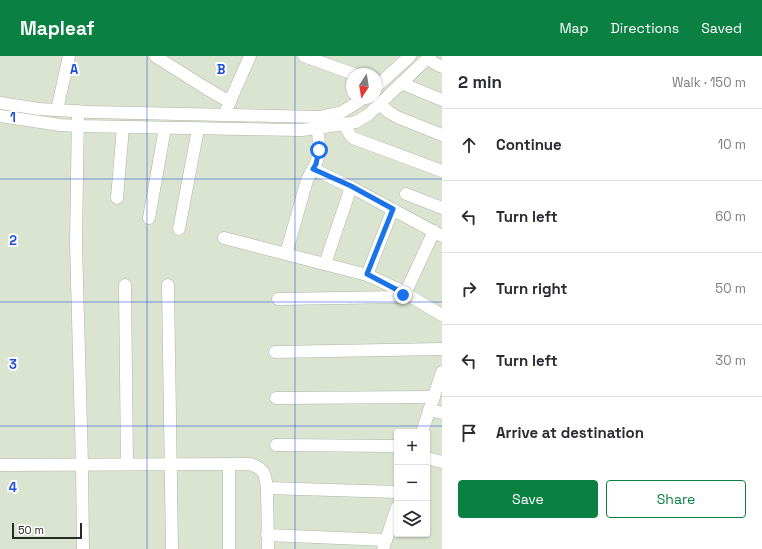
<!DOCTYPE html>
<meta charset="utf-8">
<style>
body{margin:0;font-family:"Space Grotesk",sans-serif;background:#f2f2f3;color:#2b2b33}
.controls{position:absolute;right:12px;bottom:12px;display:grid;overflow:hidden;border-radius:4px;box-shadow:0 1px 3px #0004}
.controls button{width:36px;height:36px;display:grid;place-items:center;padding:0;border:0;border-bottom:1px solid #e1e1e2;background:#fff;color:#2b2b33;font:20px sans-serif}
.compass{position:absolute;left:346px;top:12px;width:36px;height:36px;border-radius:50%;background:#fff;box-shadow:0 1px 3px #0004;rotate:192deg}
.scale{position:absolute;left:12px;bottom:10px;width:70px;box-sizing:border-box;padding-left:4px;border:2px solid #272b24;border-top:0;font-size:11px;line-height:14px;white-space:nowrap;color:#272b24;-webkit-text-stroke:3px #fff;paint-order:stroke}
.stop{position:absolute;width:12px;height:12px;margin:-9px;border:3px solid #1a73e8;border-radius:50%;background:#fff}
.stop.end{background:#1a73e8;border-color:#fff;box-shadow:0 1px 4px #0008}
.list{margin:0;padding:0;list-style:none}
h2{display:flex;justify-content:space-between;align-items:center;height:52px;margin:0;padding:0 16px;font-size:17px}
h2 small{font-size:13px;font-weight:400;color:#7c7c81}
.list li{display:grid;grid-template-columns:26px 1fr auto;gap:12px;align-items:center;box-sizing:border-box;height:72px;padding:0 16px;border-top:1px solid #e1e1e2}
.list b{display:block;font-size:15px;white-space:nowrap}
.list em{font-size:13px;font-style:normal;color:#7c7c81}
.actions{display:flex;gap:8px;padding:12px 16px}
.actions a{flex:1;padding:9px 0;border:1px solid #0b8043;border-radius:4px;text-align:center;font-size:14px;color:#0b8043}
.actions .main{background:#0b8043;color:#fff}
.icon{flex:none;width:22px;height:22px;fill:none;stroke:currentColor;stroke-width:2;stroke-linecap:round;stroke-linejoin:round}
.map{position:relative;flex:none;width:442px;height:493px;overflow:hidden}
header{display:flex;align-items:center;gap:24px;box-sizing:border-box;height:56px;padding:0 20px;background:#0b8043;color:#fff}
header strong{font-size:19px}
nav{display:flex;gap:22px;margin-inline-start:auto;font-size:14px}
main{display:flex}
aside{flex:1;background:#fff}
.map>svg:first-child{display:block}
.lines{fill:none;stroke-linecap:round;stroke-linejoin:round}
.minor-casing{stroke:#aeb6a4;stroke-width:13}
.minor{stroke:#fff;stroke-width:12}
.route{stroke:#1a73e8;stroke-width:5}
.grid{fill:none;stroke:#1d4ed8;stroke-width:1;stroke-opacity:0.55}
.grid-label{font-size:13px;text-anchor:middle;font-weight:bold;fill:#1d4ed8;stroke:#fff;stroke-width:4;stroke-linejoin:round;paint-order:stroke}
</style>
<header>
<strong>Mapleaf</strong>
<nav><a>Map</a><a>Directions</a><a>Saved</a></nav>
</header>
<main>
<div class="map">
<svg width="442" height="493" viewBox="0 0 442 493">
<rect width="100%" height="100%" fill="#dae4d0"/>
<g class="lines">
<g class="minor-casing">
<g id="minor">
<polyline points="155,0 204,31 230,46"/>
<polyline points="304,0 354,18"/>
<polyline points="428,2 434,7 442,11"/>
<polyline points="401,27 442,44"/>
<polyline points="376,31 410,0"/>
<polyline points="0,47 39,53 90,56 319,61 342,56 364,42"/>
<polyline points="379,48 389,56 397,61 442,79"/>
<polyline points="227,52 250,0"/>
<polyline points="57,54 69,0"/>
<polyline points="78,55 76,188 82,408 83,493"/>
<polyline points="0,60 60,69 78,70 302,74 331,70 356,66 368,59 430,0"/>
<polyline points="344,68 350,79 353,82 442,115"/>
<polyline points="313,113 351,131 442,180"/>
<polyline points="406,138 442,152"/>
<polyline points="117,142 123,71"/>
<polyline points="149,162 165,72"/>
<polyline points="179,173 198,73"/>
<polyline points="224,182 367,219 398,233 442,259"/>
<polyline points="286,198 307,124 316,107 318,101 319,94 318,72"/>
<polyline points="325,208 351,131"/>
<polyline points="367,219 393,153"/>
<polyline points="125,229 127,408"/>
<polyline points="168,229 172,493"/>
<polyline points="278,243 399,241 405,238 434,175"/>
<polyline points="275,296 442,293"/>
<polyline points="276,342 434,341"/>
<polyline points="429,354 442,357"/>
<polyline points="422,376 442,316"/>
<polyline points="276,389 397,390"/>
<polyline points="427,402 442,406"/>
<polyline points="229,408 229,493"/>
<path d="M 0,409 L 250,408 C 265,413 265,418 267,432 L 268,493"/>
<polyline points="267,432 397,436"/>
<polyline points="267,479 386,484"/>
<polyline points="383,493 397,451"/>
</g>
</g>
<use href="#minor" class="minor"/>
</g>
<g class="lines">
<polyline class="route" points="319,94 316,108 313,113 351,130 393,153 367,218 405,238 403,239"/>
</g>
<path class="grid" d="M 147,0 L 147,493M 295,0 L 295,493M 0,123 L 442,123M 0,246 L 442,246M 0,370 L 442,370"/>
<g class="grid-label">
<text x="74" y="18">A</text>
<text x="221" y="18">B</text>
<text x="13" y="66">1</text>
<text x="13" y="189">2</text>
<text x="13" y="313">3</text>
<text x="13" y="436">4</text>
</g>
</svg>
<div class="controls">
<button>+</button>
<button>−</button>
<button><svg class="icon" aria-label="layers" viewBox="0 0 24 24"><path d="M12 4l9 5-9 5-9-5zM3 14l9 5 9-5"/></svg></button>
</div>
<svg class="compass" viewBox="-18 -18 36 36"><path d="M0-13l5 13h-10z" fill="#e53935"/><path d="M0 13l5-13h-10z" fill="#7c7c81"/></svg>
<div class="scale">50 m</div>
<div class="stop" style="left:319px;top:94px"></div>
<div class="stop end" style="left:403px;top:239px"></div>
</div>
<aside>
<h2>2 min<small>Walk · 150 m</small></h2>
<ul class="list">
<li><svg class="icon" aria-label="ahead" viewBox="0 0 24 24"><path d="M12 20V5M6 11l6-6 6 6"/></svg><div><b>Continue</b></div><em>10 m</em></li>
<li><svg class="icon" aria-label="left" viewBox="0 0 24 24"><path d="M17 20v-9H6M10 6l-5 5 5 5"/></svg><div><b>Turn left</b></div><em>60 m</em></li>
<li><svg class="icon" aria-label="right" viewBox="0 0 24 24"><path d="M7 20v-9h11M14 6l5 5-5 5"/></svg><div><b>Turn right</b></div><em>50 m</em></li>
<li><svg class="icon" aria-label="left" viewBox="0 0 24 24"><path d="M17 20v-9H6M10 6l-5 5 5 5"/></svg><div><b>Turn left</b></div><em>30 m</em></li>
<li><svg class="icon" aria-label="arrive" viewBox="0 0 24 24"><path d="M6 21V4h12l-3 4 3 4H6"/></svg><div><b>Arrive at destination</b></div></li>
</ul>
<div class="actions"><a class="main">Save</a><a>Share</a></div>
</aside>
</main>
